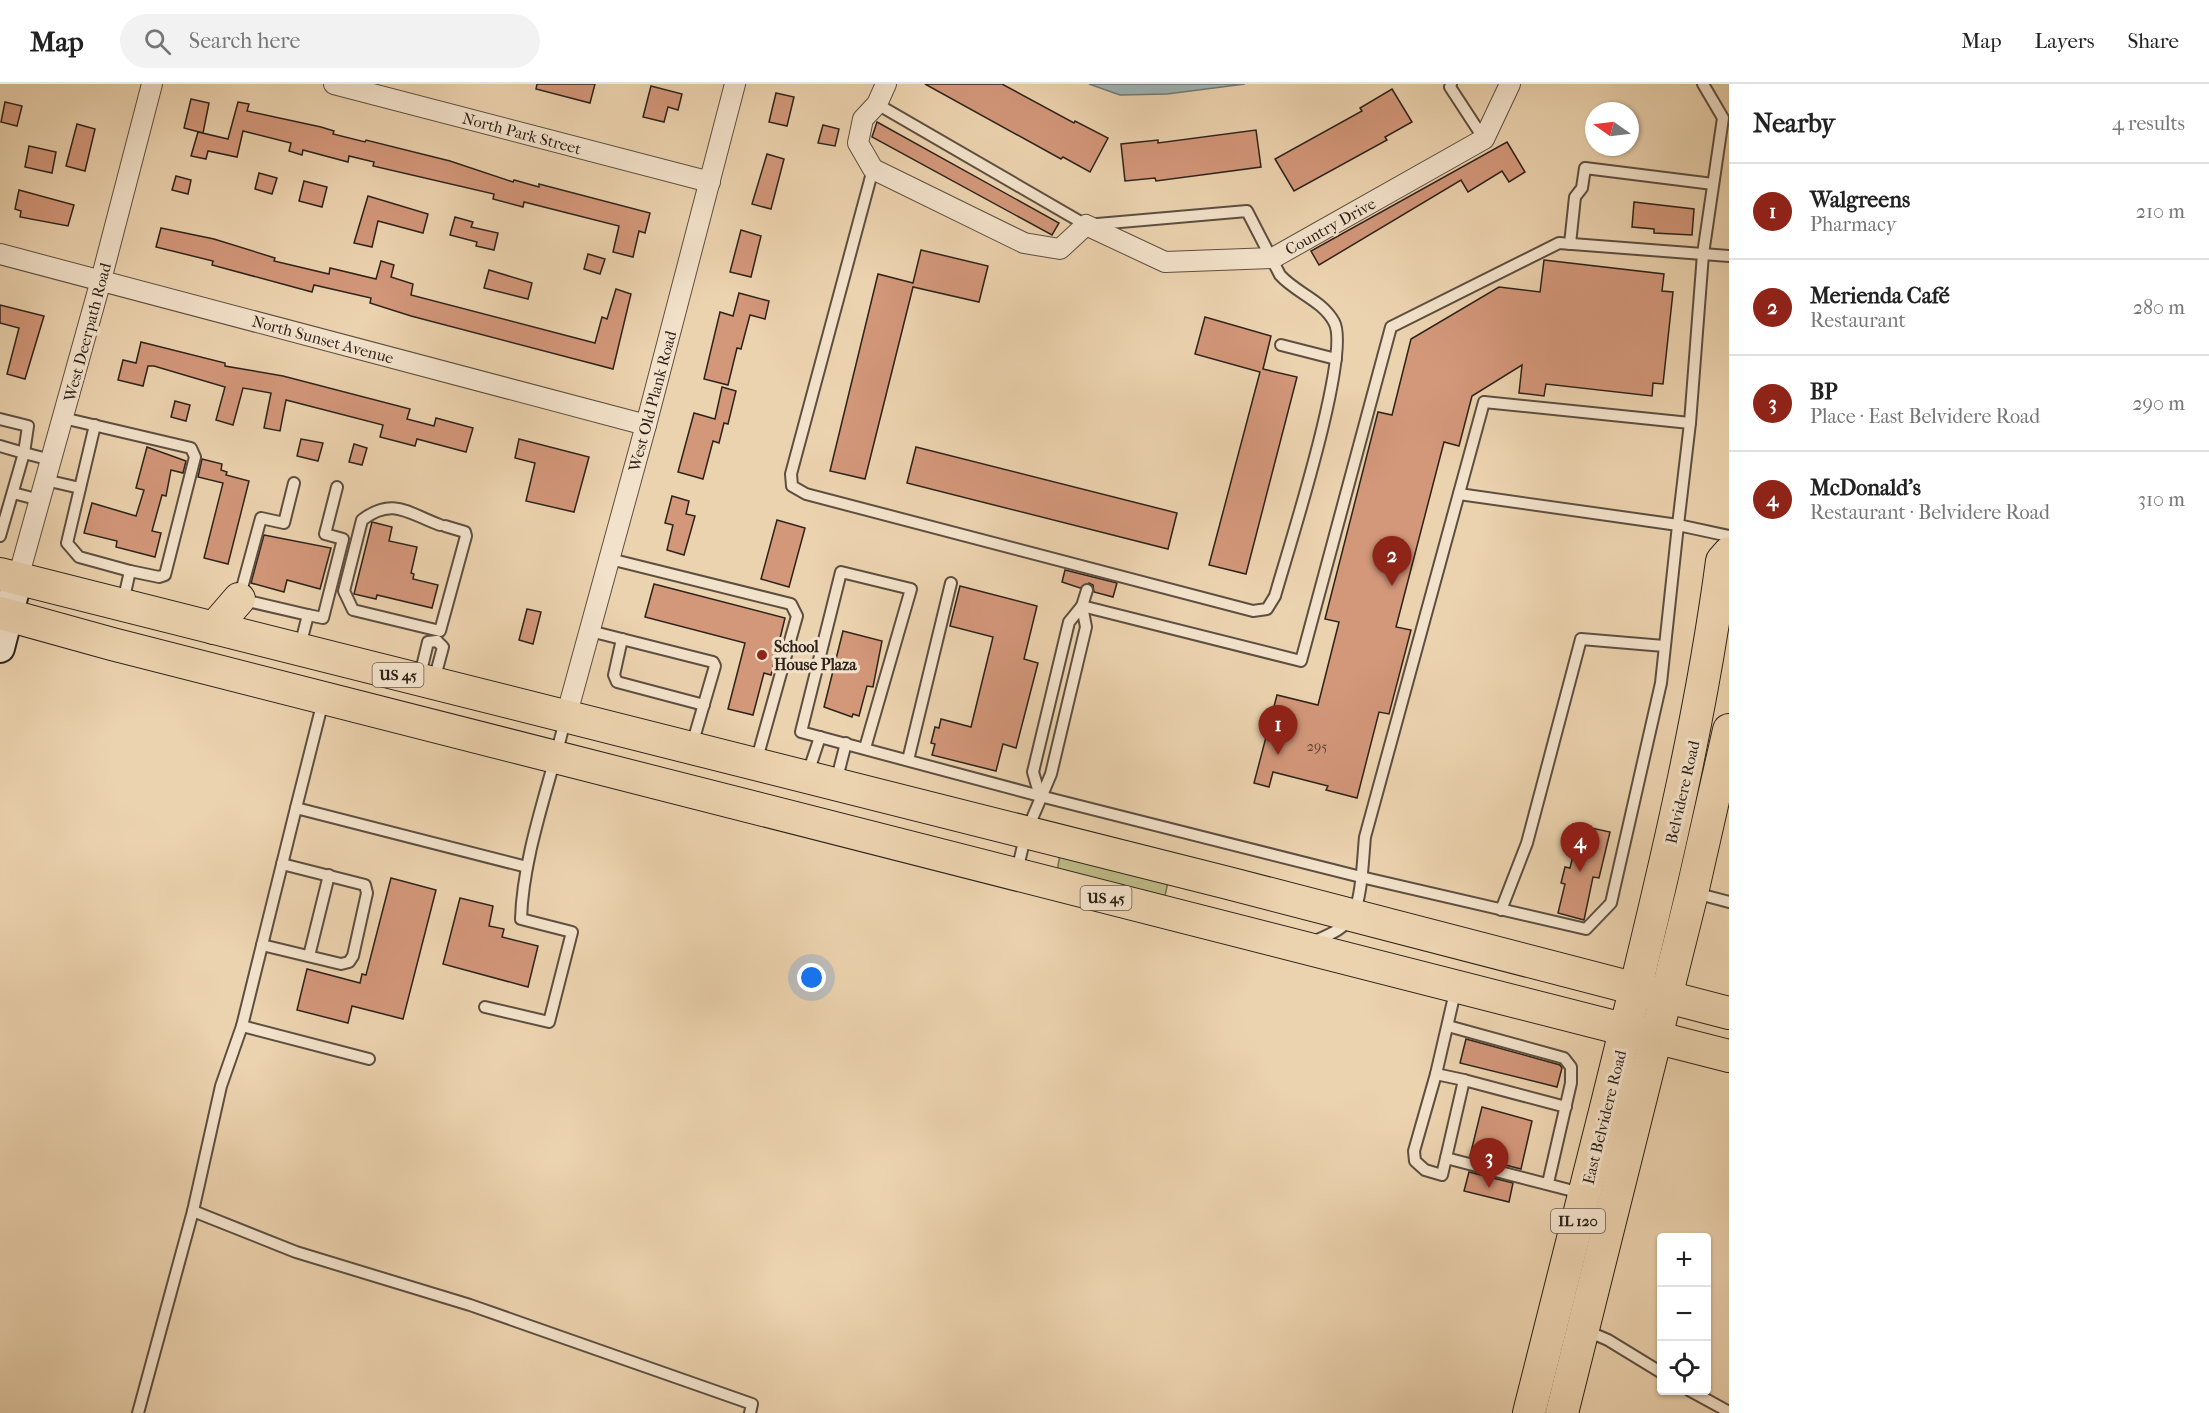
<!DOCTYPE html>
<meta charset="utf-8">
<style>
body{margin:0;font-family:"IM FELL French Canon",serif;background:#f2f2f2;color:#222}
.controls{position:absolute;right:18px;bottom:18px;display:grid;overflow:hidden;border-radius:6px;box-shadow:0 2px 4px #0004}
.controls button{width:54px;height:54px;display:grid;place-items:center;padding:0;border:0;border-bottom:2px solid #e0e0e0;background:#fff;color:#222;font:30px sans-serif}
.compass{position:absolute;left:1585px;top:18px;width:54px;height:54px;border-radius:50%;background:#fff;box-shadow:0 2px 4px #0004;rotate:284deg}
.you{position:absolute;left:812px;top:894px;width:21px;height:21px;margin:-15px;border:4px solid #fff;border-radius:50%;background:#1a73e8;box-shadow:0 0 0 9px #1a73e833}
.badge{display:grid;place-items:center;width:39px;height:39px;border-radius:50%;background:#8f2418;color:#fff;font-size:20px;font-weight:700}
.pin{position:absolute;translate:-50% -50px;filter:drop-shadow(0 2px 3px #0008)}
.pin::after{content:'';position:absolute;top:32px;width:21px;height:18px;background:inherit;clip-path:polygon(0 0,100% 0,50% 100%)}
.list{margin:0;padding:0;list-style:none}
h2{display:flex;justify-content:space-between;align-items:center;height:78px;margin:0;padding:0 24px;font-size:26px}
h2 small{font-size:20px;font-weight:400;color:#767676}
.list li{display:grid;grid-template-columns:39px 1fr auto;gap:18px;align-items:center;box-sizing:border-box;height:96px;padding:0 24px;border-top:2px solid #e0e0e0}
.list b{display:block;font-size:22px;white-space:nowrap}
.list p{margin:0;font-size:20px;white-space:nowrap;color:#767676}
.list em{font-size:20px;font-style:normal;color:#767676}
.icon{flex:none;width:33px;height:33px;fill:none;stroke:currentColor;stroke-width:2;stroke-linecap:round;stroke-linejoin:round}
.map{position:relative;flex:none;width:1729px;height:1329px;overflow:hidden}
header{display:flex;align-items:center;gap:36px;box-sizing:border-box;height:84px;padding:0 30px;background:#fff;border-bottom:2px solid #e0e0e0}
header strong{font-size:28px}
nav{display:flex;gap:33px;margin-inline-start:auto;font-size:21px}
.search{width:420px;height:54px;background:#f2f2f2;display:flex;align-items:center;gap:15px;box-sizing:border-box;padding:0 21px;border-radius:33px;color:#767676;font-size:22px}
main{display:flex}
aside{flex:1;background:#fff}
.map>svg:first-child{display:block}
.green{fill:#bdbb87;stroke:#756f51;stroke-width:1.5}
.water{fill:#9eb5b7;stroke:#717b79;stroke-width:1.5}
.building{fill:#d3977a;stroke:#2d231b;stroke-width:1.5}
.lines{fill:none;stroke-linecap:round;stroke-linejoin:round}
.lane-casing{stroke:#5d4f40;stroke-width:14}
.street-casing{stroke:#5d4f40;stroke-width:22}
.secondary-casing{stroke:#2d231b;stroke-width:32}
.primary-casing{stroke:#2d231b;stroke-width:34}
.lane{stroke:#f3e2cb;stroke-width:10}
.street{stroke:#f3e2cb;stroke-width:20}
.secondary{stroke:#f3e2cb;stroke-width:28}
.primary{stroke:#ecd3af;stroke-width:32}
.poi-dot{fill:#8f2418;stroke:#f3e2cb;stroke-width:2}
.labels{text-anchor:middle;stroke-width:6;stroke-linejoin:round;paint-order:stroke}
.number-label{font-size:14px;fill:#564033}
.shield{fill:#f3e2cb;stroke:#685c50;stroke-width:1.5}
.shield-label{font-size:15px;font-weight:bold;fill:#2d231b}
.street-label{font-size:16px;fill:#2d231b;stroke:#f3e2cb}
.poi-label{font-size:16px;font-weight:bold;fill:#2d231b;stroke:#f3e2cb;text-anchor:start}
</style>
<header>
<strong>Map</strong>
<div class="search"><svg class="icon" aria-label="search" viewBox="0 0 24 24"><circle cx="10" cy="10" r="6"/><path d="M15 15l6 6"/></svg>Search here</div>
<nav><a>Map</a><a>Layers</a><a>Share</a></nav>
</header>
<main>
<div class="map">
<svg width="1729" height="1329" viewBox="0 0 1729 1329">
<rect width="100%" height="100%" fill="#ecd3af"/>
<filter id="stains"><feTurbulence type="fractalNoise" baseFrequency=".00333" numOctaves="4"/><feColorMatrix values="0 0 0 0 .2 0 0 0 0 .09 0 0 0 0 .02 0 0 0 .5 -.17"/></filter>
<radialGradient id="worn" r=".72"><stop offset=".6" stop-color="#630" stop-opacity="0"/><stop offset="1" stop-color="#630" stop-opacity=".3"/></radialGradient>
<polygon class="green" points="1060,770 1168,798 1165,812 1057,788"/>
<polygon class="water" points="1089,0 1245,0 1167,10 1120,11"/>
<g class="building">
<polygon points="537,0 595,0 590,19 536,5"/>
<polygon points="925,0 1002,0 1074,39 1075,37 1108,54 1090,88 1063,73 1061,75"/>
<polygon points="651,2 682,10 678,26 668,23 664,38 643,33"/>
<polygon points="1392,5 1412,38 1385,53 1387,56 1294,107 1275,75 1362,27 1360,24"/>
<polygon points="776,9 794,13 787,42 769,38"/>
<polygon points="191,15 209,19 203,49 184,44"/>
<polygon points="5,18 22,22 17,42 1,38"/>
<polygon points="238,18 249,20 247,27 321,43 334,47 333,50 365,58 366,56 450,77 513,98 514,96 539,103 539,100 650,129 645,149 639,147 633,173 613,168 619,142 524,118 523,123 493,115 494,110 373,82 374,78 349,72 348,78 303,66 302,71 289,67 291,59 243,47 237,73 208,67 206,75 191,72 198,48 228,55"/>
<polygon points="877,38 1059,139 1052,151 872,53"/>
<polygon points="77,40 95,45 85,87 66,82"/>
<polygon points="823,41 839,45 835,62 818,59"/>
<polygon points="1256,46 1261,83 1156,97 1155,94 1125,97 1121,60 1158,56 1158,59"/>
<polygon points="1507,58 1525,88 1509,98 1502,87 1468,108 1461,96 1319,181 1311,167"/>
<polygon points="29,62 56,68 52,89 25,83"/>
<polygon points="767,70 784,75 771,125 752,120"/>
<polygon points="259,89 277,94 272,110 255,105"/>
<polygon points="176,92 191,96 188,110 172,106"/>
<polygon points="304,97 327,103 322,123 299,117"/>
<polygon points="19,106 74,121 68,142 20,133 21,127 15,125"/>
<polygon points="368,112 428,130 423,149 378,137 372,163 354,159"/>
<polygon points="1634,118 1694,125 1692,151 1654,149 1654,145 1632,143"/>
<polygon points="455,133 473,138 471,143 498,149 494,166 476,162 477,158 450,151"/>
<polygon points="161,144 214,155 275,174 274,177 329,190 330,184 376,195 381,177 394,181 391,193 413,200 411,211 595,259 602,233 607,235 616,205 631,210 613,285 411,232 370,219 371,214 314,201 312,208 212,181 213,177 156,163"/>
<polygon points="741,146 761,152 751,193 730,188"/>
<polygon points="921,166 988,182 979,218 913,203 865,395 830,387 878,190 913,199"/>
<polygon points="588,170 605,175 600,190 584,185"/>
<polygon points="1544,176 1664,190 1662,207 1673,208 1663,300 1653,299 1652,312 1546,300 1544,312 1519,309 1522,281 1472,312 1459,362 1444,358 1396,543 1411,546 1389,630 1379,628 1357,714 1326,706 1328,702 1273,688 1269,703 1254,699 1277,611 1318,621 1339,538 1325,535 1378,328 1392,331 1411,255 1499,203 1540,208"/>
<polygon points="489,186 532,199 528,215 484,204"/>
<polygon points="739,209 769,217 765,235 750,231 741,265 737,264 728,301 704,295 720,228 733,232"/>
<polygon points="0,221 44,232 25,295 7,290 19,244 0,239"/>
<polygon points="1205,233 1271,252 1263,285 1297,293 1246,490 1209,481 1260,288 1195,270"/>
<polygon points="141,258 225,279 225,282 283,292 410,325 407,335 434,342 436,334 473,344 466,368 417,355 415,362 380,353 383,341 286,316 280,347 264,344 271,309 243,304 233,341 216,336 225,303 154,282 148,282 143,302 118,296 123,276 136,279"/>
<polygon points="722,303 736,307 728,340 724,339 719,359 713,357 703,395 678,388 694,329 715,335"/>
<polygon points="175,317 190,321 186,337 171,333"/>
<polygon points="301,355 323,359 318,377 297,372"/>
<polygon points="519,355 589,373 574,428 526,417 535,379 515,374"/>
<polygon points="354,360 367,364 362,381 349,378"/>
<polygon points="147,363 186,377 183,389 171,386 166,412 162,411 152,447 161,449 155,473 116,463 117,457 84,449 92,419 136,432 144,406 136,404"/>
<polygon points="916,363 1177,429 1168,465 907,399"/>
<polygon points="202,375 222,380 221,386 227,388 226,391 249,397 228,480 204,474 223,399 198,393"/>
<polygon points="672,412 689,417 686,430 695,432 684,471 667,466 673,441 665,439"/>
<polygon points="777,436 805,444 789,503 761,495"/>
<polygon points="372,438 392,443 389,457 417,463 411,489 414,490 413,495 438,501 432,524 377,511 376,515 354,510"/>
<polygon points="264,451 331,464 320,505 287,496 284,508 251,499"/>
<polygon points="1065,486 1117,499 1113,513 1094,508 1093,501 1089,499 1080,504 1062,498"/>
<polygon points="654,500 785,534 771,591 764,589 753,631 728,625 745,559 645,533"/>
<polygon points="960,502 1037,522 1024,575 1038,579 1016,664 1003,660 996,687 932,671 935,660 931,659 935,643 939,644 941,635 971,643 993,553 950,542"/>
<polygon points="527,525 541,528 533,560 519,556"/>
<polygon points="843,547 882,557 873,603 867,602 859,632 853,630 852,633 824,623"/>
<polygon points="1573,740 1610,748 1599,794 1593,793 1584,836 1558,829 1565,800 1561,799 1565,783 1570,784 1577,755 1570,754"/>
<polygon points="391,794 436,806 403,935 352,922 348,939 297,926 307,885 360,899 362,890 366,891"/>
<polygon points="460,814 493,822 489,842 504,845 502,853 538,862 528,903 443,880"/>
<polygon points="1466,955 1560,981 1562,984 1557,1003 1460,979"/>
<polygon points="1482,1023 1532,1037 1521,1085 1470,1072"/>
<polygon points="1469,1088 1513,1099 1509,1118 1464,1107"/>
</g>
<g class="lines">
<g class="lane-casing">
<g id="lane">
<polyline points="1451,0 1450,3 1484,55"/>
<path d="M 873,85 L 791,390 L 792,402 L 806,410 L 1253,527 L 1267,525 L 1275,512 C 1287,469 1352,269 1334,238 C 1322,216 1296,209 1280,191 L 1247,127 L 1086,141 L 877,20"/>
<polyline points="1570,160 1575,113 1582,104 1585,84 1713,100"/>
<polyline points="1281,261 1336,275"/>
<polyline points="63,334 191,364 195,373 165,491 159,493 130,487 123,518"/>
<polyline points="0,335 28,342 24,369 0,362"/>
<polyline points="1690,339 1703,170 1723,34 1703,0"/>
<polyline points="95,341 67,459 79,473 130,487"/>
<polyline points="45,396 80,404"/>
<polyline points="294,399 284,439 261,434 239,515 308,531 300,562"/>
<polyline points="13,409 40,416"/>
<path d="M 440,441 C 409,430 393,412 362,436 L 344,507 L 353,526 L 440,547 L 466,452 L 465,448 L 445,442"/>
<polyline points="0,452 24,369 51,376"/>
<polyline points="610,475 791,520 797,532 756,678"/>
<polyline points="1082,522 1301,577 1391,243 1559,159 1729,172"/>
<polyline points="308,531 323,534 343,455 325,450 337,403"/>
<polyline points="590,547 713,578 715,582 692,661"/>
<polyline points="622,555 614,591 617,598 704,621"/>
<polyline points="426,592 421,587 428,558 437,557"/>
<polyline points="430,593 436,589 443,563 437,557"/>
<polyline points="865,664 911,505 841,488 801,648 1040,712 1361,793 1586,845 1611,819 1661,599 1678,441 1459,410"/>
<polyline points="908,676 951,499"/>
<polyline points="808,689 820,653"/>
<polyline points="836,698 846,659"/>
<polyline points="1040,712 1033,688 1069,538 1082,522 1087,506"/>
<polyline points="296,724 323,617"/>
<polyline points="1017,787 1026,749 1051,690 1086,543 1082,522"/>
<polyline points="1695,809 1729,818"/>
<polyline points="1501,826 1527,759 1581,555 1664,562"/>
<path d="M 1313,858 C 1326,852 1345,845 1352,832 C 1362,817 1363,772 1365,753 L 1484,318 L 1690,339 L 1678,441 L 1729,452"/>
<polyline points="262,861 341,880 349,878 353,872 367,809 365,801 282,780"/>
<polyline points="309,872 329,791"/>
<polyline points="1456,904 1436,990 1464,996 1446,1074 1581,1109"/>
<path d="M 485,923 L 549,938 L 572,848 L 521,835 C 523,770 550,700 565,636"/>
<polyline points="1448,942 1564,974 1571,983 1571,999 1548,1099"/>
<polyline points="369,975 242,942 296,724 527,783"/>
<polyline points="1436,990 1414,1067 1415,1077 1425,1086 1442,1091 1446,1074"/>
<polyline points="1464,996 1566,1023"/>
<polyline points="193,1127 296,1168 470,1221 752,1320 750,1329"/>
<polyline points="1587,1247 1608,1256 1662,1289"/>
<polyline points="1689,1306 1729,1328"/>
<polyline points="138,1329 193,1127 221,1002 242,942"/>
</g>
</g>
<g class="street-casing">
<g id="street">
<polyline points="334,0 710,98"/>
<polyline points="886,0 877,20 863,35 858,59 873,85 1024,159 1060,165 1086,141 1165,178 1273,174 1484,55 1510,0"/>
<polyline points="0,170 646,341"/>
<polyline points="18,494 101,196 152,0"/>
<polyline points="566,633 646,341 735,0"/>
</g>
</g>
<g class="secondary-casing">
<polyline id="secondary" points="0,564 18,494"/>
</g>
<g class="primary-casing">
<g id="primary">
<polyline points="0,490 1228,799 1729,929"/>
<polyline points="0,529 112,560 1729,972"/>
<polyline points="214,544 239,515"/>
<path d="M 1529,1329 C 1565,1186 1602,1042 1637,898 C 1671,758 1703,620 1722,477 L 1729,469"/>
<polyline points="1562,1329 1692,809 1729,646"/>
</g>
</g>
<use href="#lane" class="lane"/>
<use href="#street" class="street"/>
<use href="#secondary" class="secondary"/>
<use href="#primary" class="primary"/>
</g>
<circle class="poi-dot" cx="762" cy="571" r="6"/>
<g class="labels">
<g class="number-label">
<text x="1317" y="667">295</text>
</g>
<g class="shield">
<rect x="372.5" y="579" width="51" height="24" rx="4.5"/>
<rect x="1080.5" y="802" width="51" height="24" rx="4.5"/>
<rect x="1551" y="1125" width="54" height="24" rx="4.5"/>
</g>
<g class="shield-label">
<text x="398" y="596">US 45</text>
<text x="1106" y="819">US 45</text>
<text x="1578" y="1142">IL 120</text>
</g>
<g class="street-label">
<text transform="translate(522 49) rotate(15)" y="6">North Park Street</text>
<text transform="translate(1330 142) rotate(-29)" y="6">Country Drive</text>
<text transform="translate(87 248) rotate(-75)" y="6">West Deerpath Road</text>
<text transform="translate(323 255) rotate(15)" y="6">North Sunset Avenue</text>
<text transform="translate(652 317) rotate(-75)" y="6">West Old Plank Road</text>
<text transform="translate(1682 708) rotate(-77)" y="6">Belvidere Road</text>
<text transform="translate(1604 1033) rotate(-76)" y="6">East Belvidere Road</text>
</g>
<g class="poi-label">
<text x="774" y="568">School<tspan x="774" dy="18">House Plaza</tspan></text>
</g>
</g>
<rect width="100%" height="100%" filter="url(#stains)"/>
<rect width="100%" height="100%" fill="url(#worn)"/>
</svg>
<div class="controls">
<button>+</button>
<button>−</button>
<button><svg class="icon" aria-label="locate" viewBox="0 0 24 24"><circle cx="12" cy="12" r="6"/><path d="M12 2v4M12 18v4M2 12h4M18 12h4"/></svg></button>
</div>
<svg class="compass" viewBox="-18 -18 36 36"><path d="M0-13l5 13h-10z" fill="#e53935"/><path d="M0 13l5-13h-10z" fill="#767676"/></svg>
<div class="you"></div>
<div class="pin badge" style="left:1278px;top:671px">1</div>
<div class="pin badge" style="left:1392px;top:502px">2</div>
<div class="pin badge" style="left:1489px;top:1104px">3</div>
<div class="pin badge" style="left:1580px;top:788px">4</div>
</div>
<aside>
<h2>Nearby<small>4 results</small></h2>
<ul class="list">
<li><span class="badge">1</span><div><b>Walgreens</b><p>Pharmacy</p></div><em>210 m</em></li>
<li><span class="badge">2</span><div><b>Merienda Café</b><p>Restaurant</p></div><em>280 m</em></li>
<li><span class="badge">3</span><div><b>BP</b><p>Place · East Belvidere Road</p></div><em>290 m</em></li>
<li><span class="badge">4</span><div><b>McDonald's</b><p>Restaurant · Belvidere Road</p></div><em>310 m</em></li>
</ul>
</aside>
</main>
